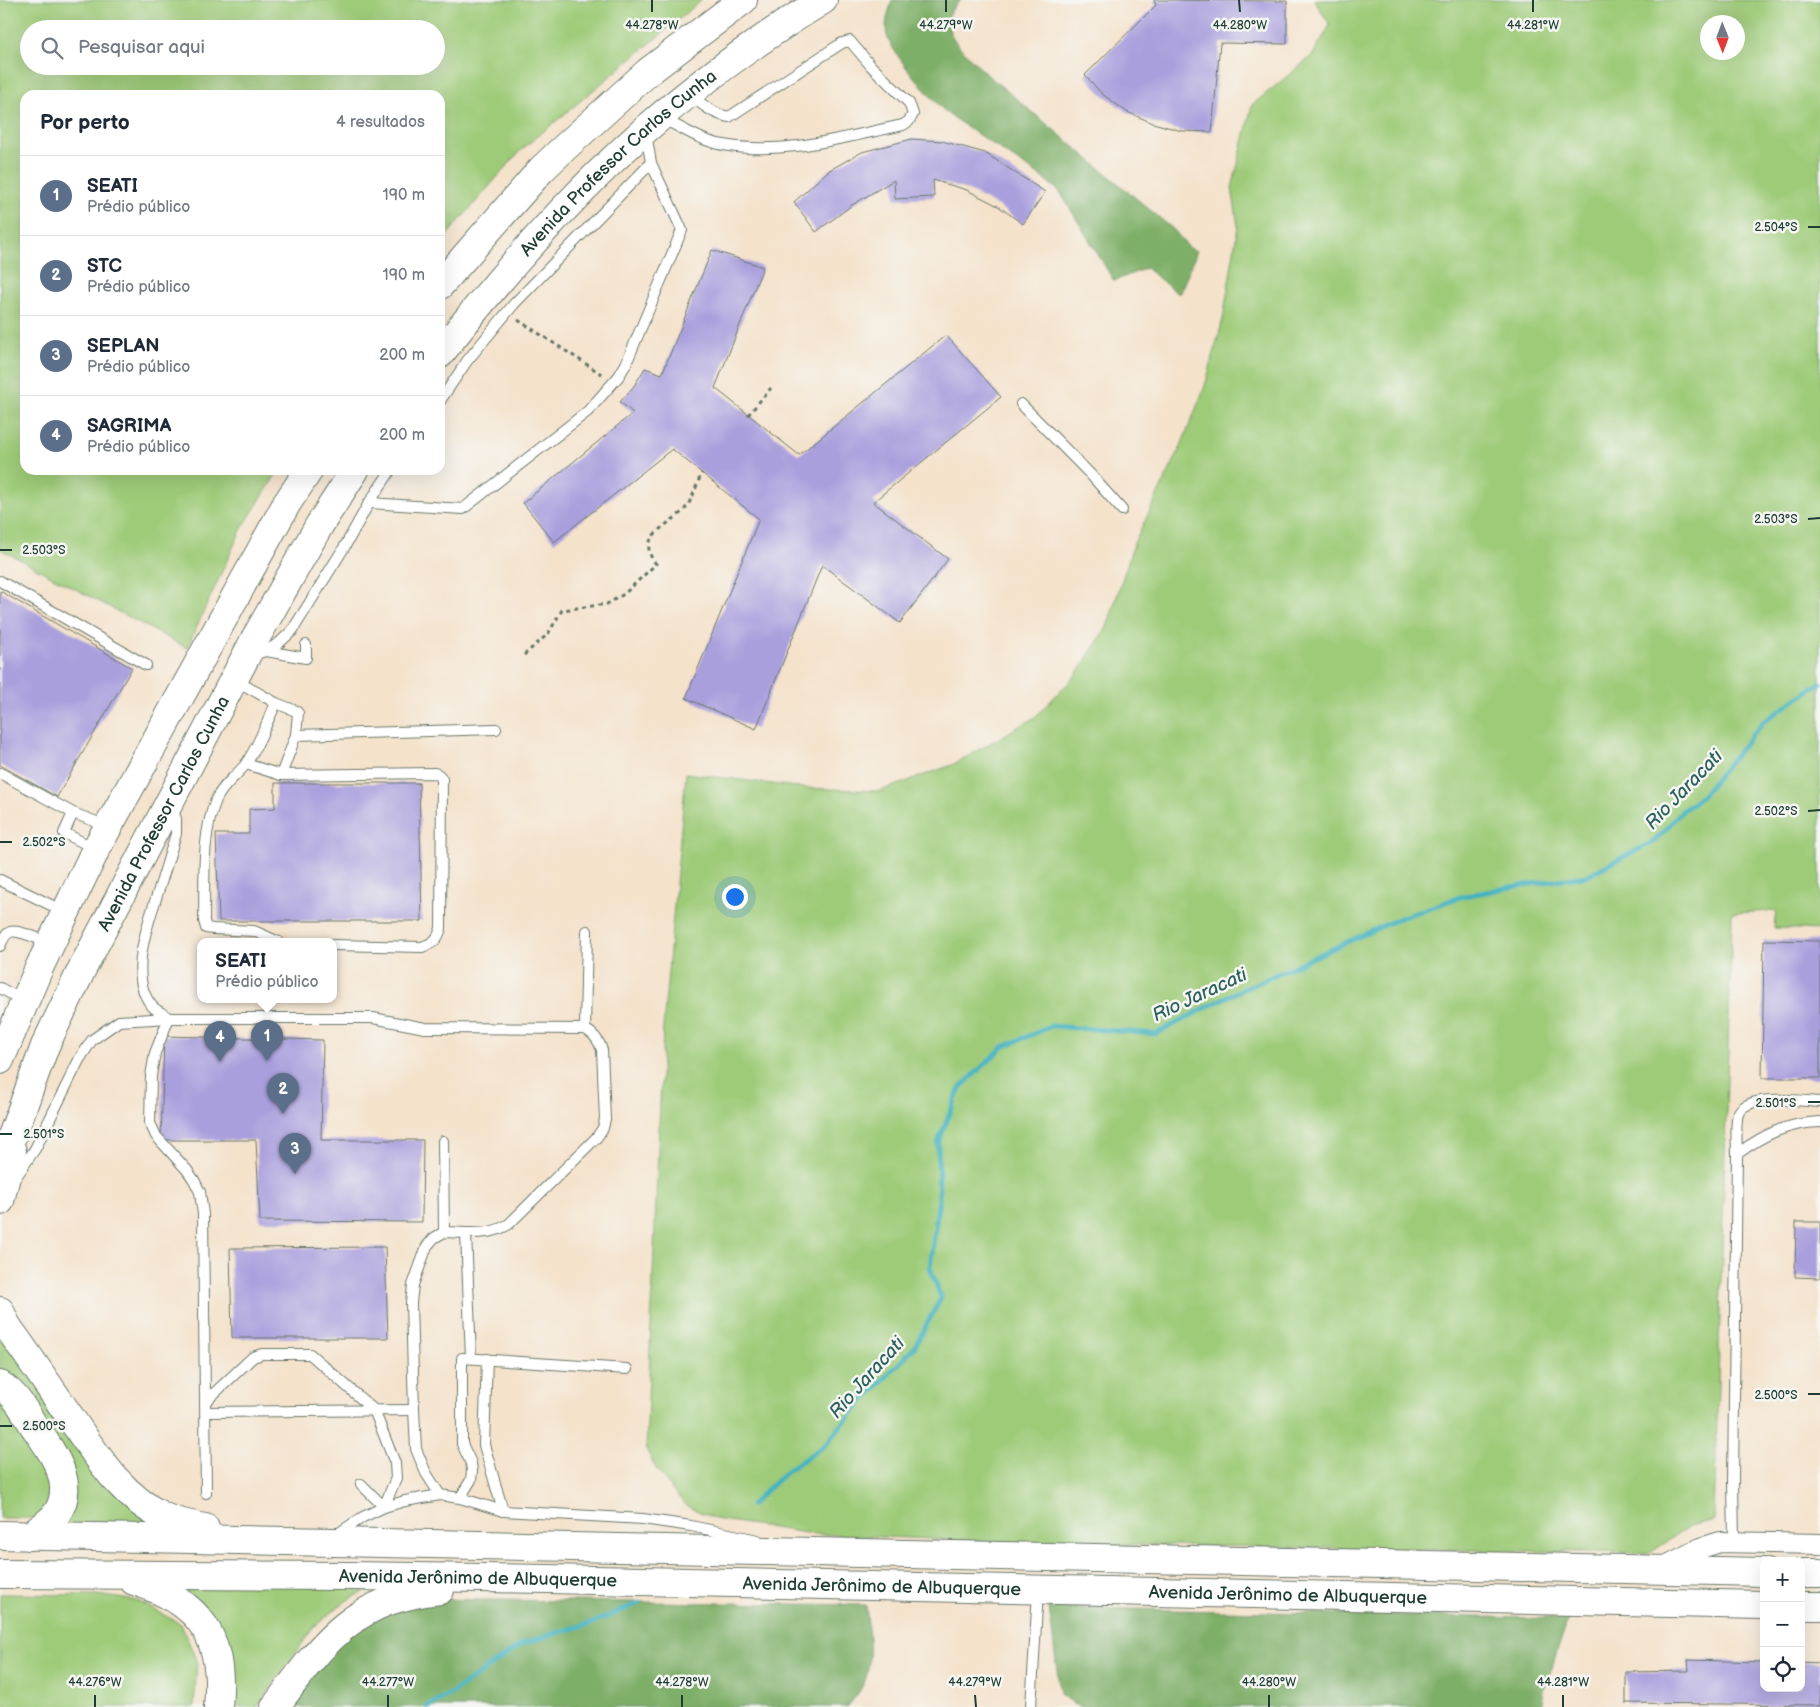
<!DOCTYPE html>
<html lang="pt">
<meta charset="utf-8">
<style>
body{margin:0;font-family:"Balsamiq Sans",sans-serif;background:#f6f6f7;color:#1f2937}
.controls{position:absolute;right:15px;bottom:15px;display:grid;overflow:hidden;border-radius:10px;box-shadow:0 5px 20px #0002}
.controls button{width:45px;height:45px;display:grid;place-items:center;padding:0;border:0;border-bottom:1px solid #e0e1e3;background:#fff;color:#1f2937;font:25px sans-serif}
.compass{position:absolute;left:1700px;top:15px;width:45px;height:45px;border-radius:50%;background:#fff;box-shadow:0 5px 20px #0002;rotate:179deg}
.you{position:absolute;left:734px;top:896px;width:18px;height:18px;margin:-12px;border:4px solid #fff;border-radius:50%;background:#1a73e8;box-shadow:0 0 0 8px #1a73e833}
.badge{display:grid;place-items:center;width:32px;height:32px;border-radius:50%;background:#0f766e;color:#fff;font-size:16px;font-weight:700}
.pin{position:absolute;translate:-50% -41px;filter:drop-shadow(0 1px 2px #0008)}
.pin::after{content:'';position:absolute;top:26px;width:18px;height:15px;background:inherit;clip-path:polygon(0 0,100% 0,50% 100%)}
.popup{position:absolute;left:197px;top:938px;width:140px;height:65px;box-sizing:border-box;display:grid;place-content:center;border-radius:10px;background:#fff;filter:drop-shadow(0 1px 4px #0005);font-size:16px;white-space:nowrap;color:#747a83}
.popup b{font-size:19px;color:#1f2937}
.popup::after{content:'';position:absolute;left:50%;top:100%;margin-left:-10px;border:10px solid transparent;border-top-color:#fff}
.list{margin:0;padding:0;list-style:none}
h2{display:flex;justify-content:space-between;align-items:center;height:65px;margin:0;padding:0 20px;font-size:21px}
h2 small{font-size:16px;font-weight:400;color:#747a83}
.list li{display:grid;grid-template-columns:32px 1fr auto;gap:15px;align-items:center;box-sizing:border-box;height:80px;padding:0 20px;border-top:1px solid #e0e1e3}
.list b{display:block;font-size:19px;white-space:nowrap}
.list p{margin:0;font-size:16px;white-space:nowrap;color:#747a83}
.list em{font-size:16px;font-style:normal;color:#747a83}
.icon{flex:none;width:28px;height:28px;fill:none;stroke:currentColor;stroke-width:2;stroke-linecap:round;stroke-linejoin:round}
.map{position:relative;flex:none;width:1820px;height:1707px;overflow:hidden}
.search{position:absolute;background:#fff;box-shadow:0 5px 20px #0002;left:20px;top:20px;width:425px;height:55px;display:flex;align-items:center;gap:12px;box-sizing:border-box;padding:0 18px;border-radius:28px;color:#747a83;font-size:19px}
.panel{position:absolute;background:#fff;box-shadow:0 5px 20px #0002;left:20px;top:90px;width:425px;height:385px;border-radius:15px}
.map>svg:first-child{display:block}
.green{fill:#9ecb78;stroke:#5e8456;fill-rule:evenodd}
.forest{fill:#7eaf68;stroke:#4e764e}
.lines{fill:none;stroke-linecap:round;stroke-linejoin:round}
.stream{stroke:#44b3be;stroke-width:5}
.building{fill:#a99fdd}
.service-casing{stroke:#6a7769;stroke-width:12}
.minor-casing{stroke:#6a7769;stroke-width:22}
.primary-casing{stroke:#6a7769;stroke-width:30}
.path{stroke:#6a7769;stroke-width:3;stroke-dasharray:4 4;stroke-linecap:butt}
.service{stroke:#fff;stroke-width:10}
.minor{stroke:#fff;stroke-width:20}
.primary{stroke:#fff;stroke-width:28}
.ticks{fill:none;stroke:#1f3d34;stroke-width:2}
.labels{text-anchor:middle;stroke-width:5;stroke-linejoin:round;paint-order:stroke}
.street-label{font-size:18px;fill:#1f3d34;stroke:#f6f6f2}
.water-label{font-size:19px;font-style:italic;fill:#2a605d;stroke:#f6f6f2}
.ticks-label{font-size:12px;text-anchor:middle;fill:#1f3d34;stroke:#f6f6f2;stroke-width:5;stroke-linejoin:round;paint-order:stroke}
</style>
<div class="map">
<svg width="1820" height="1707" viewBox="0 0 1820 1707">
<rect width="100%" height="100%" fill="#f6f6f2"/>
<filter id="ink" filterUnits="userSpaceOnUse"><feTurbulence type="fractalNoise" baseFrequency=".02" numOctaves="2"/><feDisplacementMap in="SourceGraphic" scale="10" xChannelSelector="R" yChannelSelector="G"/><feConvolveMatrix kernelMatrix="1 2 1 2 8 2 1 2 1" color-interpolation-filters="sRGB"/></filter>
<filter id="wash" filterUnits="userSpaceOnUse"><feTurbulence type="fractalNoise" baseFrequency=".0096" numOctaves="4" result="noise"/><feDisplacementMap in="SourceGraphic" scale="20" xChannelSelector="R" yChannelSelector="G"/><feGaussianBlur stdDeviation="1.12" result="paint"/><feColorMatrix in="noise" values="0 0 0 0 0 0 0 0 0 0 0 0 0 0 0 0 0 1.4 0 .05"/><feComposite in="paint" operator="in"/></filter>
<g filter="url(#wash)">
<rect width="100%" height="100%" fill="#f4e2cb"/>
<g class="green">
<path d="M 0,0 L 702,0 L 520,151 L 440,243 L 440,95 L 25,95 L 25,470 L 279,470 L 241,530 L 187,648 L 0,549 ZM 29,29 L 436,29 L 436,66 L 29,66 Z"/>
<path d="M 1314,0 L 1820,0 L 1820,930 L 1774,928 L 1776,911 L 1732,913 L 1714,1520 L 1690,1526 L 1650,1553 L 1027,1543 L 812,1534 L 715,1519 L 687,1506 L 674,1492 L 657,1470 L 646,1449 L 663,1027 L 686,773 L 804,788 L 880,791 L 952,765 L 1034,718 L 1075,676 L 1107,627 L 1134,543 L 1179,451 L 1205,386 L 1223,319 L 1238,226 L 1232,188 L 1252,105 L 1312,56 L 1330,25 ZM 1738,22 L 1738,52 L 1708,52 L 1708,22 Z"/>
<polygon points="0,1327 147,1523 102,1528 61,1527 74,1500 0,1373"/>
<polygon points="0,1399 60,1484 47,1518 0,1518"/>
<polygon points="231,1575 381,1583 346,1601 314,1627 257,1707 229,1707 235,1685 221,1630 184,1593"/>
<polygon points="0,1594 98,1595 138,1601 181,1624 197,1662 194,1707 0,1707"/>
</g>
<g class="forest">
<path d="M 892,0 L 961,0 C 929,26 964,50 983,71 L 1173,229 C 1181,237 1185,248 1197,251 L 1180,293 L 1177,293 L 1146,268 L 1114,281 L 1060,192 L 1043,178 L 949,115 C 934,102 891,53 887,35 C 884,23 889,11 892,0 Z"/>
<path d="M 420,1599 L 866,1605 C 868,1628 874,1664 863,1685 C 859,1693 853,1700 847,1707 L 285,1707 L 349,1632 Z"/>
<polygon points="1049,1608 1049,1607 1568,1619 1544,1691 1541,1707 1079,1707 1060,1694"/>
</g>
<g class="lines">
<g class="stream">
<polyline points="751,1505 788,1470 824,1446 857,1407 914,1348 941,1298 930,1267 939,1199 938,1143 960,1088 1003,1047 1052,1026 1156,1034 1226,997 1400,918 1460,897 1511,887 1586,876 1655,841 1682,811 1701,797 1763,722 1820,683"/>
<polyline points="427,1707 452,1693 522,1644 559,1632 592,1623 639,1603"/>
</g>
</g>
<g id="blocks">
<g class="building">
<polygon points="1154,0 1287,1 1287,44 1220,43 1212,132 1182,131 1153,123 1127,112 1102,94 1085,75 1156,5"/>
<polygon points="912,139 942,141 985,153 1045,192 1023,224 998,206 967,190 933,180 934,197 895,199 894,180 852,205 816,232 794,202 828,171 862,152"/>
<polygon points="712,250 763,267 715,388 799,455 946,335 1001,397 873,502 948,559 900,623 822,565 756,729 686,698 759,519 672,449 554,542 523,503 633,413 620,402 634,386 645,368 662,374"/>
<polygon points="0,591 132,668 57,797 0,765"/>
<polygon points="275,783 419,783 422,921 219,921 216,834 249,834 249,809 275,808"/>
<polygon points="1764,940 1820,941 1820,1078 1762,1078"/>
<polygon points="164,1036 323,1040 321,1140 423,1140 422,1222 260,1221 256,1140 161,1140"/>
<polygon points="1796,1222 1820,1222 1820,1278 1795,1277"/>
<polygon points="385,1247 388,1338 232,1338 230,1248"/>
<polygon points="1688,1660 1764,1662 1764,1688 1801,1688 1801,1662 1820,1663 1820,1705 1626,1703 1626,1672 1689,1671"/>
</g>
</g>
</g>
<g filter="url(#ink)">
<use href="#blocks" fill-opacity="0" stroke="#6a7769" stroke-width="1"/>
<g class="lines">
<g class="service-casing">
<g id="service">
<path d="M 661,118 C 681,127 702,142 724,145 C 783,156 845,137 903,125 L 909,121 L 913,114 L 909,103 L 871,66 L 850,41 L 842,43 L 729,117 C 712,114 702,104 689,94"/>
<polyline points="440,401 467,361 514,304 651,163"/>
<polyline points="1021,404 1091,475 1122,510"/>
<polyline points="369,503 391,470"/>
<polyline points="0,581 146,665"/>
<polyline points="266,651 306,658 306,645"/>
<polyline points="252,655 266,651 279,643 292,631 345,546 369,503 463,509 588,411 619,376 626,364 682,230 651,163 646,133"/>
<polyline points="235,680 276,703 296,711 298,713 296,735 281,775"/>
<path d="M 276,703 C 268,720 256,751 245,765 C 235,777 222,786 216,800 C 201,835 205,884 204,921 L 206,928 L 213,929 L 254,931 L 279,942"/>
<polyline points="296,735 496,729"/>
<path d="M 246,764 L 281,775 L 435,773 L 439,775 L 442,779 L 441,928 C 438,940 433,943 422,947 L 333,945"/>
<polyline points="0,773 73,813 64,833 96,849"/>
<polyline points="73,813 107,826"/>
<polyline points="0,880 65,912"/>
<path d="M 0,946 C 2,941 5,934 10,932 C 18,929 41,940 50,943"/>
<polyline points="0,988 24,1001"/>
<polyline points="169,1018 155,1053 151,1076 150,1123 156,1136 187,1170 194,1180 200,1192 203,1214 206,1493"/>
<path d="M 169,1018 C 164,1014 157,1011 153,1007 C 126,978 149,921 159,889 C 165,871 170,853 176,834 L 176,819 L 172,808"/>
<polyline points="585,1029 587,931"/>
<path d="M 1820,1102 C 1801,1101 1746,1093 1738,1114 C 1735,1123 1737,1143 1737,1154 C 1763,1135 1787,1123 1820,1122"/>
<polyline points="443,1141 444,1232"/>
<path d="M 14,1180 L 35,1149 L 79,1060 L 92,1040 L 119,1021 L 169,1018 L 373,1018 L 425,1028 L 585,1029 C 594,1034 599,1040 602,1050 L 605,1119 L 603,1128 L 597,1137 L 509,1224 C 495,1233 482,1233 466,1233 L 471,1358"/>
<polyline points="487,1359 484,1445 503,1511"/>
<polyline points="206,1401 253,1357 262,1354 310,1354 374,1410 395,1463 396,1478 384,1507 361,1484"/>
<polyline points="206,1412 414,1410"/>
<polyline points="440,1495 426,1473 416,1449 414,1410 411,1303 413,1285 427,1246 434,1238 444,1232 466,1233"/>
<polyline points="460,1498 471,1480 472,1471 471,1463 462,1444 462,1358 627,1369"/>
<polyline points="336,1535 363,1517 384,1507 405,1501 440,1495 460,1498 503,1511 643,1519 691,1526 758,1540"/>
<polyline points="1734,1542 1733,1481 1737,1154"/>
<polyline points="1031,1707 1038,1591"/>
</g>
</g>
<g class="minor-casing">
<polyline id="minor" points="1660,1569 1701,1548 1720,1542 1820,1544"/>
</g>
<g class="primary-casing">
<g id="primary">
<polyline points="440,285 541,170 563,149 648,72 743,0"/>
<path id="s1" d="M 440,354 C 502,274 570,197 645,130 C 700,81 761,38 823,0"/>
<polyline points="0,1060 39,968 96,849 287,503 309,470"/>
<path id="s2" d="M 0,1169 L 45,1046 L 83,967 L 255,639 L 320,524 L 355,470"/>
<polyline points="0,1201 12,1151"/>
<path d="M 0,1311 L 7,1326 C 28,1355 48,1385 68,1414 C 95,1453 120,1496 164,1517 C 177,1523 191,1525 205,1528"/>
<path d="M 0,1385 C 16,1394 25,1412 34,1426 C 51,1450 77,1483 57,1513 C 50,1523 39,1529 30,1536"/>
<polyline points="0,1535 1764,1572"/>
<polyline points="1801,1573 1820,1573"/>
<path id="s3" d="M 0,1574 L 350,1576 L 548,1579 L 1764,1605"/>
<path d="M 134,1581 C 201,1602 225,1637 218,1707"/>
<polyline points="1801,1606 1820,1606"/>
<path d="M 275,1707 C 324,1641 353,1599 440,1590"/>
</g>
</g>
<g class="path">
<polyline points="518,320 603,375"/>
<polyline points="748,415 771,388"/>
<path d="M 524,655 L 548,634 L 562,610 L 607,604 L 624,594 L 656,564 C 632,534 675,525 688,505 C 694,495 697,483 702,473"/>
</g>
<use href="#service" class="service"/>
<use href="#minor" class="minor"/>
<use href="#primary" class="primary"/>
</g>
</g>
<path class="ticks" d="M 652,0 L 652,12M 946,0 L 946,12M 1239,0 L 1240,12M 1533,0 L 1533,12M 1808,227 L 1820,227M 1808,519 L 1820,518M 0,550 L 12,550M 1808,811 L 1820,810M 0,842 L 12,842M 1808,1102 L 1820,1102M 0,1134 L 12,1134M 1808,1394 L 1820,1394M 0,1426 L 12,1426M 95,1695 L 95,1707M 388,1695 L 388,1707M 682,1695 L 682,1707M 975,1695 L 976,1707M 1269,1695 L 1269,1707M 1563,1695 L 1563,1707"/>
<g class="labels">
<g class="street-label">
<text dy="6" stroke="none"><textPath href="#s1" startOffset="262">Avenida Professor Carlos Cunha</textPath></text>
<text dy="6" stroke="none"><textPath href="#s2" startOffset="392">Avenida Professor Carlos Cunha</textPath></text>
<text dy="6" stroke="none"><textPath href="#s3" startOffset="478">Avenida Jerônimo de Albuquerque</textPath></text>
<text dy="6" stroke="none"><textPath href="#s3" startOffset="882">Avenida Jerônimo de Albuquerque</textPath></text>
<text dy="6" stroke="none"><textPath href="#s3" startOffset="1288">Avenida Jerônimo de Albuquerque</textPath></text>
</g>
<g class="water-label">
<text transform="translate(1683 789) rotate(-46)" y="7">Rio Jaracati</text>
<text transform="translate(1199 994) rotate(-25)" y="7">Rio Jaracati</text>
<text transform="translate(866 1377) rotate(-48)" y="7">Rio Jaracati</text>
</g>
</g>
<g class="ticks-label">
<text x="652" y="29">44.278°W</text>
<text x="946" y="29">44.279°W</text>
<text x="1240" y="29">44.280°W</text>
<text x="1533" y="29">44.281°W</text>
<text x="1776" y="231">2.504°S</text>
<text x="1776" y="523">2.503°S</text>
<text x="44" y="554">2.503°S</text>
<text x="1776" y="815">2.502°S</text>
<text x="44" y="846">2.502°S</text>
<text x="1776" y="1107">2.501°S</text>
<text x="44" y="1138">2.501°S</text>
<text x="1776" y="1399">2.500°S</text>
<text x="44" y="1430">2.500°S</text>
<text x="95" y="1686">44.276°W</text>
<text x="388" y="1686">44.277°W</text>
<text x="682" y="1686">44.278°W</text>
<text x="975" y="1686">44.279°W</text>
<text x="1269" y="1686">44.280°W</text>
<text x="1563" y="1686">44.281°W</text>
</g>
</svg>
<div class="controls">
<button>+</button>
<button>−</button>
<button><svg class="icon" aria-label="locate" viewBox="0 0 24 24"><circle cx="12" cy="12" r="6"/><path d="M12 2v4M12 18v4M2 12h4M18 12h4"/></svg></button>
</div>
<svg class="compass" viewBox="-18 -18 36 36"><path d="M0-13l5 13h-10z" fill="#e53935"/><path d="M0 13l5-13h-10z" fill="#747a83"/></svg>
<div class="you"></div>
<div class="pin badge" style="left:267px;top:1061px;background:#5c6f8a">1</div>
<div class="popup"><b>SEATI</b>Prédio público</div>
<div class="pin badge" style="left:283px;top:1114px;background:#5c6f8a">2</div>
<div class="pin badge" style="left:295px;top:1174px;background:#5c6f8a">3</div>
<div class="pin badge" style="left:220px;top:1062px;background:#5c6f8a">4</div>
<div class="search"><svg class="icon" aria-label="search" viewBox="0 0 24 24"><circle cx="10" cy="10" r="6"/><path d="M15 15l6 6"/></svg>Pesquisar aqui</div>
<section class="panel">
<h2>Por perto<small>4 resultados</small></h2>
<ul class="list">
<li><span class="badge" style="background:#5c6f8a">1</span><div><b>SEATI</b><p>Prédio público</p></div><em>190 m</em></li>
<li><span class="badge" style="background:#5c6f8a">2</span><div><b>STC</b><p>Prédio público</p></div><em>190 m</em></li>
<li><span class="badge" style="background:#5c6f8a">3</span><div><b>SEPLAN</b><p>Prédio público</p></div><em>200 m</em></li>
<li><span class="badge" style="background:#5c6f8a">4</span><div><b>SAGRIMA</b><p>Prédio público</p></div><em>200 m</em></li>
</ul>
</section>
</div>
